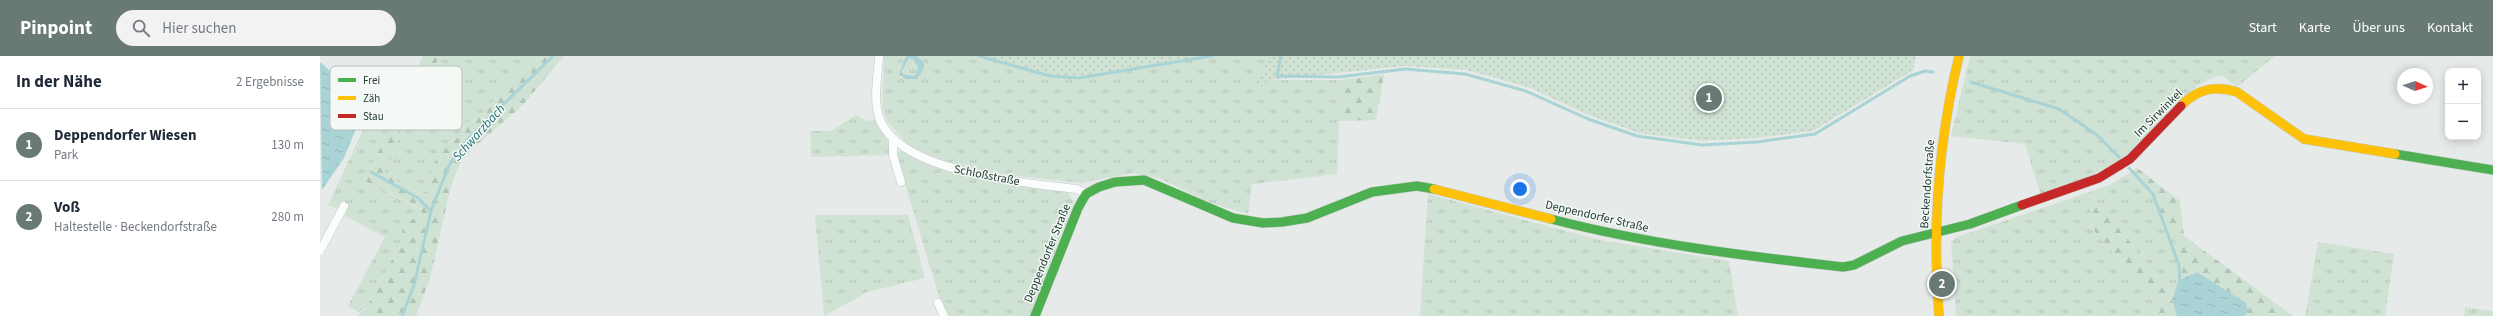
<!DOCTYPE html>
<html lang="de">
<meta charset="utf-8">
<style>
body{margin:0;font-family:"Source Sans 3",sans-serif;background:#f2f2f3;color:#1f2937}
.controls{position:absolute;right:12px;top:12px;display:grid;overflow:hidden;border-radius:8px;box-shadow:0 2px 10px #0003}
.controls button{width:36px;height:36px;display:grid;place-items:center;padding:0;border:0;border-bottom:1px solid #e0e1e3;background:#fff;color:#1f2937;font:20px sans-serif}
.compass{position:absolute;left:2077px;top:12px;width:36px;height:36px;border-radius:50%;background:#fff;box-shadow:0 2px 10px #0003;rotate:93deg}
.you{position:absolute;left:1200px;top:133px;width:14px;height:14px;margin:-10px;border:3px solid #fff;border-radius:50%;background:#1a73e8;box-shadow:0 0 0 6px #1a73e833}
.badge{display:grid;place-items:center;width:26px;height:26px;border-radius:50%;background:#687a73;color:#fff;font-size:13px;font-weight:700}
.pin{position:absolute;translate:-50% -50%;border:2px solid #fff;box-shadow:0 1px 4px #0006}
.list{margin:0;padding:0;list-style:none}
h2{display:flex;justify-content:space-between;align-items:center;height:52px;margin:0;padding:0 16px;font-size:17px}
h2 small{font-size:13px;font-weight:400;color:#747a83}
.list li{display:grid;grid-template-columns:26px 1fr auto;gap:12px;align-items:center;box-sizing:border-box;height:72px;padding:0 16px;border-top:1px solid #e0e1e3}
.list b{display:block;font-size:15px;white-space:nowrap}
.list p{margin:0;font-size:13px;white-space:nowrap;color:#747a83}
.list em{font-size:13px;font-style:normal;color:#747a83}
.icon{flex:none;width:22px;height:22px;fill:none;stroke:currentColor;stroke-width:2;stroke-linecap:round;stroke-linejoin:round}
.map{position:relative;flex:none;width:2173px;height:260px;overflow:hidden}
header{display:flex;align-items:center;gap:24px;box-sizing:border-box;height:56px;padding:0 20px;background:#687a73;color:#fff}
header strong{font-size:19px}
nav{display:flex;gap:22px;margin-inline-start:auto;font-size:14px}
.search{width:280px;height:36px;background:#f2f2f3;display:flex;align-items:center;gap:10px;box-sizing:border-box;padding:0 14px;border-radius:22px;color:#747a83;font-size:15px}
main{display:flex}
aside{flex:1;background:#fff}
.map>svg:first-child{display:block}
.grass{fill:url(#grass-tufts)}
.forest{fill:url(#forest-firs)}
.park{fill:url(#park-dots)}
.water{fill:url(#water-ripples);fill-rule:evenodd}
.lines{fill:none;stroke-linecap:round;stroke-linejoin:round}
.stream{stroke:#a9d3d5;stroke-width:3}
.street-casing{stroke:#c3c7c5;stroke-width:9}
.fast-casing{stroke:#c2c8c5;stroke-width:10}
.slow-casing{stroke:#c2c8c5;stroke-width:10}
.jam-casing{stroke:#c2c8c5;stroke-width:10}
.street{stroke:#fbfcfc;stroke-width:8}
.fast{stroke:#4caf50;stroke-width:9}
.slow{stroke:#ffc107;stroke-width:9}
.jam{stroke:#c62828;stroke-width:9}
.labels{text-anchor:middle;stroke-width:3;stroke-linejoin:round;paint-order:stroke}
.street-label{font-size:12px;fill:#243d34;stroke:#f4f9f6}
.water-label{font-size:13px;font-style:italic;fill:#226e75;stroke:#f4f9f6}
.key{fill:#f4f9f6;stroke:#b6c1bc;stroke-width:1}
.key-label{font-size:11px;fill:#243d34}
</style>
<header>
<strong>Pinpoint</strong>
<div class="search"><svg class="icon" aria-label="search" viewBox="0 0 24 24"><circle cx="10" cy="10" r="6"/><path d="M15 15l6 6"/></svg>Hier suchen</div>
<nav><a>Start</a><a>Karte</a><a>Über uns</a><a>Kontakt</a></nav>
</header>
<main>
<aside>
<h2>In der Nähe<small>2 Ergebnisse</small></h2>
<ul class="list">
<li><span class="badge">1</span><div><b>Deppendorfer Wiesen</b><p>Park</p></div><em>130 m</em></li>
<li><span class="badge">2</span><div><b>Voß</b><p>Haltestelle · Beckendorfstraße</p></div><em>280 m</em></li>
</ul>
</aside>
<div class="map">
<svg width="2173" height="260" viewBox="0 0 2173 260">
<defs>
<pattern id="grass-tufts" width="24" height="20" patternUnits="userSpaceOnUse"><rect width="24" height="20" fill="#d0e2d4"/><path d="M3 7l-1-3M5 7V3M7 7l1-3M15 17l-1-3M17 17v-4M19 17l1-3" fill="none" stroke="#b2c3b7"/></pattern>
<pattern id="forest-firs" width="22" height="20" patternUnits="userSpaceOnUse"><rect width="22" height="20" fill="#d0e2d4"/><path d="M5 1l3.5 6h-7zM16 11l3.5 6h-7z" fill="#b2c3b7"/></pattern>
<pattern id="park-dots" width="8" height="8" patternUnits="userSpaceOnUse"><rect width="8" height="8" fill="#d0e2d4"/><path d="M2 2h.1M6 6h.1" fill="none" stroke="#b2c3b7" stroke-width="1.8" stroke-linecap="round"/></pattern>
<pattern id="water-ripples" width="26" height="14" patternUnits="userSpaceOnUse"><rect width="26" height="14" fill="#a9d3d5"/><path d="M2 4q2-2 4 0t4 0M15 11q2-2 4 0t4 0" fill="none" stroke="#91b6b7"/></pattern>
</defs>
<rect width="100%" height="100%" fill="#e6eae8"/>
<g class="grass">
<path d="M 122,0 L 222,0 L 192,23 L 161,59 L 143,68 L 138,84 C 127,91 114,109 110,122 C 108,127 110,131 106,136 L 99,138 L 65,117 L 65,110 L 72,101 L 81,73 L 43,124 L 102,154 L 99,163 L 91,163 L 83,172 L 79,190 L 47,251 L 39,256 L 28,250 L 65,181 L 25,160 L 26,156 L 8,149 L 53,53 L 53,46 L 70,56 L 76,54 L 81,46 L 84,48 L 97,41 C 103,24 111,14 122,0 Z"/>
<polygon points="564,0 586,0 579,18 593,23 604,7 597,0 951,0 949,24 1021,24 1017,118 932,128 928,158 888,146 839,122 812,117 761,127 680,118 639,109 609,99 588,89 567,65 562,50"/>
<path d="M 1650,0 L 1955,0 L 1917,31 L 1902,19 C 1863,29 1845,67 1815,92 C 1789,115 1753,127 1721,140 L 1705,88 L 1631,80 Z"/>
<polygon points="589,2 593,3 598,11 596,18 592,20 583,18 582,15"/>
<polygon points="536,59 547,65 554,64 568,86 570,99 491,101 490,75 511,75"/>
<polygon points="579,94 603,107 635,118 679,127 747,136 754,146 710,260 628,260 620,244 577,101"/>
<path d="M 1810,117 C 1836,145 1863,184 1862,223 L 1858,225 L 1853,239 L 1773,140 L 1770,170 L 1837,247 L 1838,260 L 1636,260 L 1631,186 L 1637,181 L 1787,130 Z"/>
<polygon points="1108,138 1280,184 1409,205 1418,260 1100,260"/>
<polygon points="495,159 588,159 605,222 547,236 504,260"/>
<polygon points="1998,186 2074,198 2065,260 1985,260"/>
<polygon points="2145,251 2173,255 2173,260 2144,260"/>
</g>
<g class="forest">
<path d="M 103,0 L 122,0 C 115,9 107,16 102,26 C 98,35 97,42 90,49 L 81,46 Z"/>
<path d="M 222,0 L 244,0 L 203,49 L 153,92 L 141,105 L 131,130 L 110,222 L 96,260 L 37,260 L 47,251 L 79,190 L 83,172 L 87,165 L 101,161 L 102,153 L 43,124 L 76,63 L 81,73 L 72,101 L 65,110 L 65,117 L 99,138 L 106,136 C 111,128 109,119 113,110 C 122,89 138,91 143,68 L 161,59 L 192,23 Z"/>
<polygon points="1064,18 1056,64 1019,65 1021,24"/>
<path d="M 1817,112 L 1860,145 L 1864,180 L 1973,260 L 1925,260 L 1928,255 L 1926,247 L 1877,216 L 1862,223 C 1863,184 1836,145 1810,117 Z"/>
<polygon points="1773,140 1853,239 1852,244 1857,260 1838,260 1837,247 1770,170"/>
</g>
<g class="park">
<polygon points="658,0 884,0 759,21 730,18"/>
<polygon points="951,0 1596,0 1593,14 1493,75 1436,82 1382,85 1319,77 1269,59 1208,31 1146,14 1084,10 949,24 936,34 932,34"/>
</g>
<g class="water">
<path d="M 586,0 L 597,0 L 604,7 L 604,12 L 597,23 L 586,23 L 579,18 ZM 589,2 L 593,3 L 598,11 L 596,18 L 592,20 L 583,18 L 582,15 Z"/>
<polygon points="0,6 44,44 45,51 24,102 2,134"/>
<polygon points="1877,216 1926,247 1928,255 1925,260 1857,260 1852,244 1858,225"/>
</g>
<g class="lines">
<g class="stream">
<polyline points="659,0 730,20 759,22 892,0"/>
<polyline points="961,0 957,20 1018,21 1085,13 1145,18 1206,35 1268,63 1317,80 1382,89 1437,86 1495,78 1590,20 1605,15 1613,16"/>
<polyline points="1651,26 1739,53 1777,79 1799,101"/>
<polyline points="1809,112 1833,138 1859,209 1860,227"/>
<polyline points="51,116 98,142 111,155"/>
<polyline points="82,260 94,229 111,155 129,109 149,82 233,0"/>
</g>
<g class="street-casing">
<g id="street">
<path d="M 559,0 C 558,19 553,43 559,61 C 577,117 707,127 757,133 L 766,138"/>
<polyline points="573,83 573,99 581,126"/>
<polyline points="0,195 24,150"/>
<polyline points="618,247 624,260"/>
</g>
</g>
<g class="fast-casing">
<g id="fast">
<polyline points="2075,98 2173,114"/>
<path d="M 1231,163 C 1327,188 1425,200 1523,211 L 1534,209 L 1582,185 L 1650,168 L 1702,149"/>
<polyline points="715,260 758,152 766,138 779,131 795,126 824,124 913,162 943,167 962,166 987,162 1052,136 1097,130 1114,133"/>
</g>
</g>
<g class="slow-casing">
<g id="slow">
<path d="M 1861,50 C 1877,33 1895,29 1917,36 L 1984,83 L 2075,98"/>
<polyline points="1114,133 1231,163"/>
<path d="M 1619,260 C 1612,171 1618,86 1639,0"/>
</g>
</g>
<g class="jam-casing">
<polyline id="jam" points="1702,149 1779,122 1810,103 1861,50"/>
</g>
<use href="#street" class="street"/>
<use href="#fast" class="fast"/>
<use href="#slow" class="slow"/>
<use href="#jam" class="jam"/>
</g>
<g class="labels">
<g class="street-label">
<text transform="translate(1838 57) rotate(-45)" y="4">Im Sirwinkel</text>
<text transform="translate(667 119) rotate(11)" y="4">Schloßstraße</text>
<text transform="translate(1607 128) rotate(-86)" y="4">Beckendorfstraße</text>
<text transform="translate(1277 160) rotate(13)" y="4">Deppendorfer Straße</text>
<text transform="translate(727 197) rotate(-68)" y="4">Deppendorfer Straße</text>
</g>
<g class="water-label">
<text transform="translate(158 76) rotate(-48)" y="5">Schwarzbach</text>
</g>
</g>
<rect x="10" y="10" width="132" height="64" rx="6" class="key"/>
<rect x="18" y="22" width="18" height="4" fill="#4caf50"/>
<rect x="18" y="40" width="18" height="4" fill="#ffc107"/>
<rect x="18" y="58" width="18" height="4" fill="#c62828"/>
<g class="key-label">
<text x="43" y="28">Frei</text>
<text x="43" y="46">Zäh</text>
<text x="43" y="64">Stau</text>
</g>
</svg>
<div class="controls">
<button>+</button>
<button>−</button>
</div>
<svg class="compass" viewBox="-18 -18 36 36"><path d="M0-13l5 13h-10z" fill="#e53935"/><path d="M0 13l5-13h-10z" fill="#747a83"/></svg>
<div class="you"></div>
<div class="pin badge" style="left:1389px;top:42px">1</div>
<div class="pin badge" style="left:1622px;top:228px">2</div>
</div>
</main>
